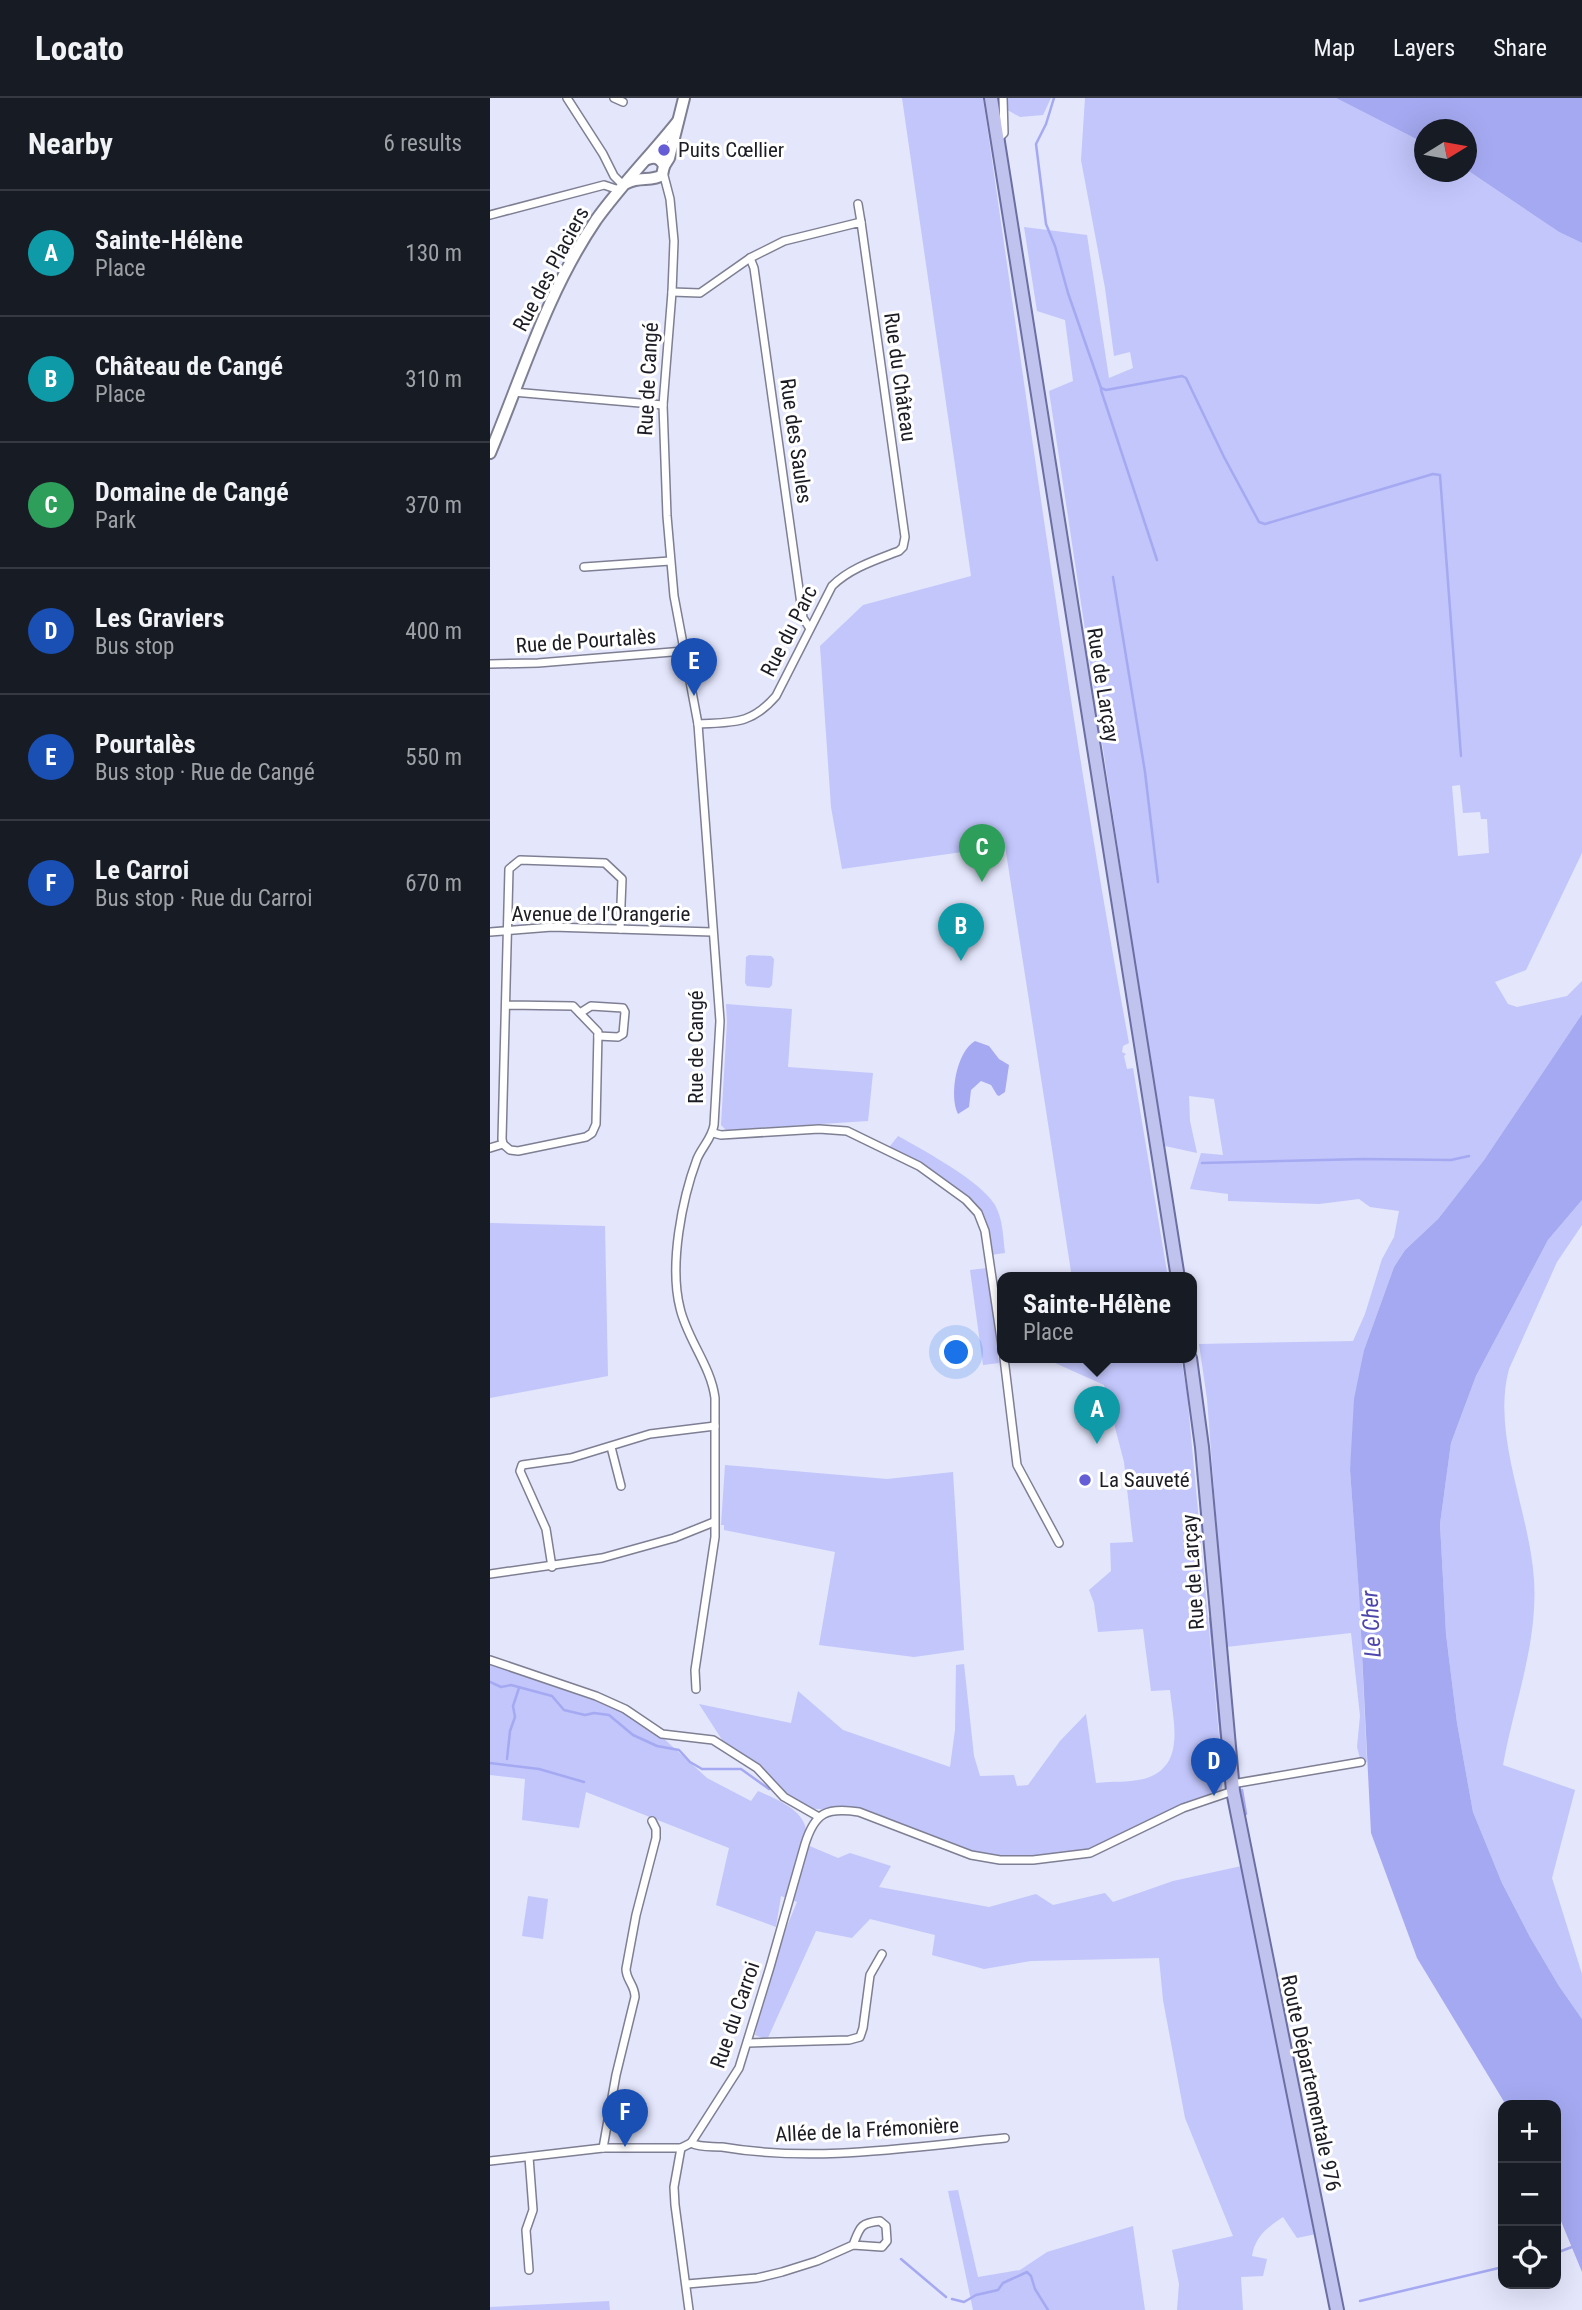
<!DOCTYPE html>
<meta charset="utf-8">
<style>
body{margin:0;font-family:"Roboto Condensed",sans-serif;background:#20242c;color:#f1f3f6}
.controls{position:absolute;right:21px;bottom:21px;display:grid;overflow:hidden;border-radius:14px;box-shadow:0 7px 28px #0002}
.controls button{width:63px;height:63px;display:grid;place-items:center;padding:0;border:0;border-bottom:2px solid #363941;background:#171b24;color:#f1f3f6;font:35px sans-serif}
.compass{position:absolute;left:924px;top:21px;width:63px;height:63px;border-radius:50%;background:#171b24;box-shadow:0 7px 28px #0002;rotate:79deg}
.you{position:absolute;left:467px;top:1255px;width:24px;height:24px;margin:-18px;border:5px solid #fff;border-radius:50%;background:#1a73e8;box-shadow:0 0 0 10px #1a73e833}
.badge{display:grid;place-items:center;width:46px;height:46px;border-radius:50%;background:#7c3aed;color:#fff;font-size:23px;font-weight:700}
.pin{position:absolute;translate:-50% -58px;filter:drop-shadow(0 2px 4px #0008)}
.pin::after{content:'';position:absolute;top:37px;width:24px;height:21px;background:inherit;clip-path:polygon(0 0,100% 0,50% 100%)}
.popup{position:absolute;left:507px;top:1174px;width:200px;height:91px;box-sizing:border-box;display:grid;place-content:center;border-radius:14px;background:#171b24;filter:drop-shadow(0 2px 5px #0005);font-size:23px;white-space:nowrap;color:#9ea1a6}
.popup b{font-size:26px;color:#f1f3f6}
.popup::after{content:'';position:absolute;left:50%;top:100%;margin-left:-14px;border:14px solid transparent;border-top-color:#171b24}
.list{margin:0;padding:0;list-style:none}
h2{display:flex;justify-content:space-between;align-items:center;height:91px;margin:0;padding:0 28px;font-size:30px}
h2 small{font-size:23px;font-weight:400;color:#9ea1a6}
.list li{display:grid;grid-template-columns:46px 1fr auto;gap:21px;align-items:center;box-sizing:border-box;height:126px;padding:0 28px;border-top:2px solid #363941}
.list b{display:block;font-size:26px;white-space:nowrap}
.list p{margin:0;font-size:23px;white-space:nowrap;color:#9ea1a6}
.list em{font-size:23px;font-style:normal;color:#9ea1a6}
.icon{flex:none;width:38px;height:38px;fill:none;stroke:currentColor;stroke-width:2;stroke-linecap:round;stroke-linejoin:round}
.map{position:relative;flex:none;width:1092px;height:2212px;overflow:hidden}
header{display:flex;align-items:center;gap:42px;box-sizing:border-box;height:98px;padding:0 35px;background:#171b24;border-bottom:2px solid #363941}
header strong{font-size:33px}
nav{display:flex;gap:38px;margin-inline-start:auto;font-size:24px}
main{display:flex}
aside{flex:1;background:#171b24}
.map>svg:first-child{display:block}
.green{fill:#c2c6fb;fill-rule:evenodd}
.water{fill:#a5a9f1}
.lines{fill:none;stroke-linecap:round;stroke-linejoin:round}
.stream{stroke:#a5a9f1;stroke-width:2.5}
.street-casing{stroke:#7e7f93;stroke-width:10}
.secondary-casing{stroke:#7e7f93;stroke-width:14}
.primary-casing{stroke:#6c6fa1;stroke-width:16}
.street{stroke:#fff;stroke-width:7}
.secondary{stroke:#fff;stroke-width:10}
.primary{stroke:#c1c3ef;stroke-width:12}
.poi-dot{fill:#645dd6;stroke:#fff;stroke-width:2.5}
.labels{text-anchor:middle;stroke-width:6;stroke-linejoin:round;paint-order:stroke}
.poi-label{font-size:21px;fill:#1c1d24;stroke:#fff;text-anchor:start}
.street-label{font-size:21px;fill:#1c1d24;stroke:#fff}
.water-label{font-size:23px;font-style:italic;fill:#4c45ab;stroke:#fff}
</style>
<header>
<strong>Locato</strong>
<nav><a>Map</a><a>Layers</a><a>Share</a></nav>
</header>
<main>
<aside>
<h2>Nearby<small>6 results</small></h2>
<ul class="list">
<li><span class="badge" style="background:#0f9aa8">A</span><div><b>Sainte-Hélène</b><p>Place</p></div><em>130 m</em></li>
<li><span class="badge" style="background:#0f9aa8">B</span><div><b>Château de Cangé</b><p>Place</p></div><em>310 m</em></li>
<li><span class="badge" style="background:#2e9e5b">C</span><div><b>Domaine de Cangé</b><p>Park</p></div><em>370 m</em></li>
<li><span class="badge" style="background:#1a4fb4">D</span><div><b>Les Graviers</b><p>Bus stop</p></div><em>400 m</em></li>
<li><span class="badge" style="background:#1a4fb4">E</span><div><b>Pourtalès</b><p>Bus stop · Rue de Cangé</p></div><em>550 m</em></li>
<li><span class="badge" style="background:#1a4fb4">F</span><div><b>Le Carroi</b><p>Bus stop · Rue du Carroi</p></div><em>670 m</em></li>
</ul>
</aside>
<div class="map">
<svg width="1092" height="2212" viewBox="0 0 1092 2212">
<rect width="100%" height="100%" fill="#e4e6fc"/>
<g class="green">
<path d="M 412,0 L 493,0 C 539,315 581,632 639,945 L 633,948 L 632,954 L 636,956 L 634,958 L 637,971 L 643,970 L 678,1180 L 582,1180 L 515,748 L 352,771 L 341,709 L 330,548 L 373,507 L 481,478 Z"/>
<polygon points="513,0 561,0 553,17 530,19 514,10"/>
<path d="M 595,0 L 846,0 L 934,45 L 934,74 L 976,74 L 977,72 L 1069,134 L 1092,145 L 1092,755 L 1036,872 L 1005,884 L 1018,906 L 1027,909 L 1077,898 L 1092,883 L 1092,916 L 994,1062 L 948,1121 L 915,1152 L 904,1169 L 874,1252 L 860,1372 L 869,1496 L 877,1664 L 871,1664 L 867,1649 L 870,1618 L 861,1535 L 736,1549 L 717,1301 L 709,1246 L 863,1243 L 875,1216 L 892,1161 L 904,1139 L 909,1113 L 880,1109 L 869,1101 L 829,1106 L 738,1103 L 738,1096 L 700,1091 L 711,1055 L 733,1057 L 724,1001 L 699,998 L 700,1023 L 707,1055 L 675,1048 L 652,909 L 559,293 L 583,283 L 575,222 L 547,213 L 534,129 L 597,137 L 619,280 L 643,270 L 640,254 L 624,258 L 615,190 L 591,62 ZM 970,687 L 973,715 L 990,714 L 991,721 L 997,721 L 999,755 L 968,758 L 962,688 Z"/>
<polygon points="259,857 281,858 284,861 282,887 279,890 257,888 255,885 256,859"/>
<polygon points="236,906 302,911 298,969 383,975 378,1023 236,1032 231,1027 237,924"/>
<path d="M 408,1038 C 433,1052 491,1083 505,1107 C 513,1121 513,1139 515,1155 L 500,1157 L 495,1133 L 476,1102 L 397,1052 Z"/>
<path d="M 1092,1102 L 1092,1127 L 1067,1164 L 1019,1271 C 1001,1337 1040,1414 1044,1482 C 1048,1546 1024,1605 1013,1667 L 1085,1692 L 1062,1780 L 1092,1876 L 1092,1921 L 1069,1888 L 1040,1839 L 1012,1785 L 983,1714 L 967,1625 L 956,1536 L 950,1426 L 961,1345 L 986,1278 L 1058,1142 Z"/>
<polygon points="0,1125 115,1128 118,1278 0,1300"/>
<polygon points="497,1170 509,1265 493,1267 480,1172"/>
<path d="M 554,1260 L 691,1260 L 697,1295 L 733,1681 L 731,1695 L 600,1755 L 543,1762 L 481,1757 L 361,1713 L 312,1710 L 294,1699 L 267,1670 L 236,1648 L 209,1606 L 301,1625 L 308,1593 L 353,1632 L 460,1669 L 465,1632 L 466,1567 L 474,1566 L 484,1658 L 490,1678 L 524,1677 L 527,1688 L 538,1687 L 570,1643 L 596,1616 L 606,1685 C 622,1683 642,1685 657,1680 C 696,1667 683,1623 680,1592 L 661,1593 L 653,1531 L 608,1534 L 604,1505 L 599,1492 L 621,1473 L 620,1445 L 643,1444 L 634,1364 L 614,1287 Z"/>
<polygon points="235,1367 397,1381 463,1374 474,1552 424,1559 329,1547 345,1454 234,1432 234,1427 231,1427"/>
<path d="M 0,1562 L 106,1598 L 160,1628 L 217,1680 L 261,1703 L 268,1693 C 291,1703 324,1716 315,1746 L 348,1760 L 360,1755 L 401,1768 L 389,1789 L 499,1809 L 546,1796 L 563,1807 L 615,1795 L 623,1804 L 683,1783 L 756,1767 L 831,2135 L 807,2140 L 793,2119 C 778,2129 765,2138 762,2158 L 777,2161 L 773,2178 L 751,2179 L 753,2212 L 687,2212 L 689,2186 L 682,2152 L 743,2138 L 695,2020 L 673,1902 L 669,1860 L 541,1863 L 494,1871 L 442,1857 L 445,1837 L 380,1821 L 362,1840 L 326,1833 L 277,1942 L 265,1937 L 280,1869 L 307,1804 L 291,1798 L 286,1829 L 226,1807 L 239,1750 L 96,1694 L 89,1730 L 32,1722 L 35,1681 L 0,1677 Z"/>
<polygon points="38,1798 58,1801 53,1841 32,1838"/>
<polygon points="468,2092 488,2179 530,2172 557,2154 643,2128 655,2212 483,2212 458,2093"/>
<polygon points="119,2203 120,2212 0,2212 0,2209"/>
</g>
<g class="water">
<polygon points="846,0 1092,0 1092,145 1069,134 977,72 976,32 934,32 934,45"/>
<polygon points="1092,916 1092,1102 1058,1142 986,1278 961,1345 950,1426 956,1536 967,1625 983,1714 1012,1785 1040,1839 1069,1888 1092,1921 1092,2174 1066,2111 1066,2007 1016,2007 927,1860 881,1735 869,1496 860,1372 864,1301 874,1252 904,1169 915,1152 948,1121 994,1062"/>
<path d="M 485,943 L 499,948 L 509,961 L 519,967 L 515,994 L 509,998 L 507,997 L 501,987 L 491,983 L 481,992 L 479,1009 L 468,1016 C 459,998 466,954 485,943 Z"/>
</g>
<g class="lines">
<g class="stream">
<polyline points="564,0 556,26 546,46 556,126 565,148 578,195 611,290 616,292 692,278 696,280 734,359 769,424 775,426 943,376 950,377 971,658"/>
<polyline points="611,292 667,462"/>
<polyline points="623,479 655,674 668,784"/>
<polyline points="712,1065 874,1061 961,1062 979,1058"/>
<polyline points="720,1520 734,1672"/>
<polyline points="0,1584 11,1589 21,1587 62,1598 74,1612 95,1617 104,1615 119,1617 143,1637 167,1648 189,1652 200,1664 212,1671 251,1671 279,1691"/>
<polyline points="17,1661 20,1633 25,1619 23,1608 29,1590"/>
<polyline points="0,1665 49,1671 94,1684"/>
<polyline points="752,1692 756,1716"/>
<polyline points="1066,2155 1082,2149"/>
<polyline points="411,2161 456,2199"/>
<polyline points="462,2201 474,2204 486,2197 508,2192 513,2185 537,2174 541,2178 545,2191 558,2212"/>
<polyline points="870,2203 1013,2169"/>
</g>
<g class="street-casing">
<g id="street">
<polyline points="77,0 113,56 124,78 133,87"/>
<polyline points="124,0 133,4"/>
<polyline points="508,41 514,35 513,0"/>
<path d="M 173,74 L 180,101 L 184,143 L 182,194 L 173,307 L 177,418 L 184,498 L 208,626 L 230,923 L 224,1027 C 222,1040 212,1049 207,1061 C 192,1101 179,1167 190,1210 C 197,1241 221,1268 225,1300 L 225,1439 L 205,1572 L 206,1591"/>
<polyline points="368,106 371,124"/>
<polyline points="0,117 114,87 129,92"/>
<polyline points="260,160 264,170 313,520 319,529"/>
<path d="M 182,194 L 210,195 L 260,160 L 294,143 L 371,124 L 415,439 L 413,449 L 409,453 C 386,462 360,470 342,488 L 286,598 C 261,627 243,624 208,626"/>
<polyline points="23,294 173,307"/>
<polyline points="94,469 180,463"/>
<polyline points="0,566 48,565 194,553"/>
<polyline points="0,834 62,829 222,834"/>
<polyline points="16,907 83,908 108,934 106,1026 102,1035 96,1039 28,1053 20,1052 13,1046 12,1041 19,771 30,762 115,765 132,781 130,831"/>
<polyline points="90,915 101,908 133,910 135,914 133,936 128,939 108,938"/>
<polyline points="223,1035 231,1037 329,1031 357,1033 429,1068 476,1102 488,1115 495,1133 512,1248"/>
<polyline points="0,1050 13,1046"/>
<polyline points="514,1260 527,1367 569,1445"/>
<polyline points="121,1349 131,1388"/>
<polyline points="62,1469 56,1431 30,1373 32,1367 81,1360 160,1336 225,1328"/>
<polyline points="0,1476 112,1460 184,1440 224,1424"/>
<polyline points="0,1562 106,1598 135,1611 172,1636 223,1642 267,1670 294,1699 329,1719"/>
<polyline points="742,1686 871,1664"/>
<polyline points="258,1945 359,1942 370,1939 373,1930 380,1877 392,1856"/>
<path d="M 201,2045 C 211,2050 222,2048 232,2049 C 326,2065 421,2049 515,2040"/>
<path d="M 113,2050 L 126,1977 L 145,1899 C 145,1887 136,1882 136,1871 L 146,1817 L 166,1740 L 166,1731 L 162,1723"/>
<polyline points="191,2050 184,2089 185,2107 199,2212"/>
<polyline points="39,2059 43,2112 36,2132 39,2172"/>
<path d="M 0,2063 L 113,2050 L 191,2050 L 201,2045 L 249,1970 L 280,1869 L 315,1746 C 325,1714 337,1709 369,1714 L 481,1757 L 510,1762 L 543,1762 L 600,1755 L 693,1710 L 743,1693"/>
<path d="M 197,2186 L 267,2180 L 292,2174 L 327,2163 L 363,2147 L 392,2149 L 397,2143 L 396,2128 L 390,2123 C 369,2125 370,2130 363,2147"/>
</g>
</g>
<g class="secondary-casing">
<g id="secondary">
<polyline points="174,68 179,60 194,0"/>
<path d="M 137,85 C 149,78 162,84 172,77 L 174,68 C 171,61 165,58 158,61"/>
<path d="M 0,355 C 33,276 57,194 106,122 C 131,87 161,57 188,23"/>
</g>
</g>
<g class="primary-casing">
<g id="primary">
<polyline points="501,0 688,1180"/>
<polyline points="700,1260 712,1349 743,1693 847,2212"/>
</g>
</g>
<use href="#street" class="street"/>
<use href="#secondary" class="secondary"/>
<use href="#primary" class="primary"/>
</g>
<g class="poi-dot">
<circle cx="174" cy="52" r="7"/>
<circle cx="595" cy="1382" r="7"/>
</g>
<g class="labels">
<g class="poi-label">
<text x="188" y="59">Puits Cœllier</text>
<text x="609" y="1389">La Sauveté</text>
</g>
<g class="street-label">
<text transform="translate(61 171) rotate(-62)" y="7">Rue des Placiers</text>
<text transform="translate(410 279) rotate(82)" y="7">Rue du Château</text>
<text transform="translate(158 281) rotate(-87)" y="7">Rue de Cangé</text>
<text transform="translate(306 343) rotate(82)" y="7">Rue des Saules</text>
<text transform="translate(299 533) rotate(-63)" y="7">Rue du Parc</text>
<text transform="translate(96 543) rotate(-4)" y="7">Rue de Pourtalès</text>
<text transform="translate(613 587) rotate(81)" y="7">Rue de Larçay</text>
<text x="111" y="823">Avenue de l'Orangerie</text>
<text transform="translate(206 949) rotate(-90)" y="7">Rue de Cangé</text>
<text transform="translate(703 1474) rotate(-94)" y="7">Rue de Larçay</text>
<text transform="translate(245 1917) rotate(-71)" y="7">Rue du Carroi</text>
<text transform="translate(821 1985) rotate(78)" y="7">Route Départementale 976</text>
<text transform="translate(377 2032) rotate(-3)" y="7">Allée de la Frémonière</text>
</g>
<g class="water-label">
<text transform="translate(881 1526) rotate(-93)" y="8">Le Cher</text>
</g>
</g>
</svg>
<div class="controls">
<button>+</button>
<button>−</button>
<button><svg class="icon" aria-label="locate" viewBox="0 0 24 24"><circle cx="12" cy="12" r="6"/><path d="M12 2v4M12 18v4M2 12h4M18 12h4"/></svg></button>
</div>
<svg class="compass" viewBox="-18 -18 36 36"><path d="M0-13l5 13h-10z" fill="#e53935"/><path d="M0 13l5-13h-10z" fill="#9ea1a6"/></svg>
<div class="you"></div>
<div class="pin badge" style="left:607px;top:1346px;background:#0f9aa8">A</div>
<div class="popup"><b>Sainte-Hélène</b>Place</div>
<div class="pin badge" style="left:471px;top:863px;background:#0f9aa8">B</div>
<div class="pin badge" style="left:492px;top:784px;background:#2e9e5b">C</div>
<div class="pin badge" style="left:724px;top:1698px;background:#1a4fb4">D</div>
<div class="pin badge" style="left:204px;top:598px;background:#1a4fb4">E</div>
<div class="pin badge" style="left:135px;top:2049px;background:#1a4fb4">F</div>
</div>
</main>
